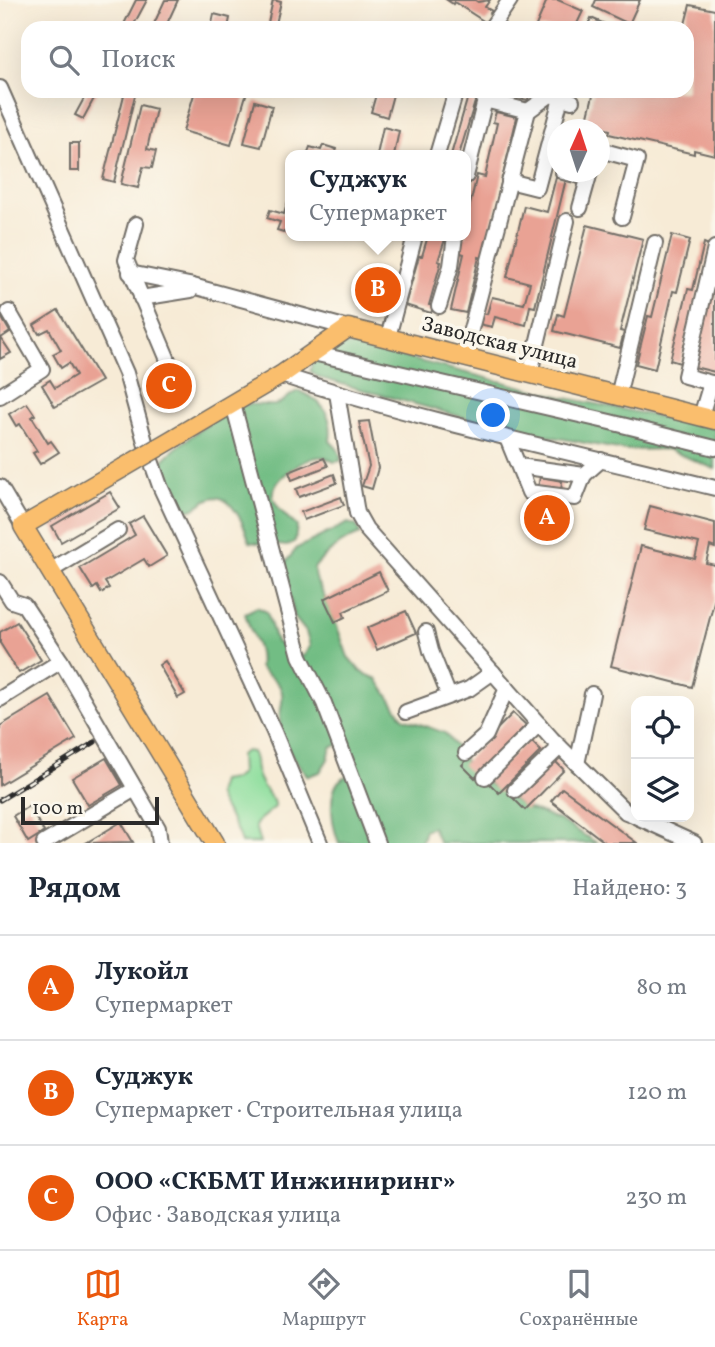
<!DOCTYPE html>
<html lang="ru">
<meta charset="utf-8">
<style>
body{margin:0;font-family:Vollkorn,serif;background:#f2f2f3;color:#1f2937}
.controls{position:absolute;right:21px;bottom:21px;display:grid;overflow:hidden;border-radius:14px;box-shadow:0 7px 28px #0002}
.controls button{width:63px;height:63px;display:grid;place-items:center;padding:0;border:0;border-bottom:2px solid #e0e1e3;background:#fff;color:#1f2937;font:35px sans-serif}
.compass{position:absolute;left:547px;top:119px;width:63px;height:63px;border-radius:50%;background:#fff;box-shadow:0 7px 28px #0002;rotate:3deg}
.scale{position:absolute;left:21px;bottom:18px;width:138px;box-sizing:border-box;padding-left:7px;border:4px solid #2b2b2b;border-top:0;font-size:19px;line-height:24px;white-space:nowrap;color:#2b2b2b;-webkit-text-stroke:5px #fbf7ec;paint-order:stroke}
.you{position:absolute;left:494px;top:416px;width:24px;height:24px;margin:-18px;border:5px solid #fff;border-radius:50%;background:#1a73e8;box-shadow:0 0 0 10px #1a73e833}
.badge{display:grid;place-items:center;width:46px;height:46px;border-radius:50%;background:#ea580c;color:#fff;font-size:23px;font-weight:700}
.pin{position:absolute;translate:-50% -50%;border:4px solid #fff;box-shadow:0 2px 7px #0006}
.popup{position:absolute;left:285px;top:150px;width:186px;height:91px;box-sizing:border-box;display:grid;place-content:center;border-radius:14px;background:#fff;filter:drop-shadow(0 2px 5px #0005);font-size:23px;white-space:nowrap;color:#747a83}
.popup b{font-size:26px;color:#1f2937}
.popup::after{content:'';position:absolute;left:50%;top:100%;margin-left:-14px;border:14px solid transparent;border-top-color:#fff}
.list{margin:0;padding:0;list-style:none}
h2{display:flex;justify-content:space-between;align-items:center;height:91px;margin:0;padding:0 28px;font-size:30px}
h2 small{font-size:23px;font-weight:400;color:#747a83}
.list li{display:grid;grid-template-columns:46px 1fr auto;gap:21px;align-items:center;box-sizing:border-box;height:105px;padding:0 28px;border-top:2px solid #e0e1e3}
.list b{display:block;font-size:26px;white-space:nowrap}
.list p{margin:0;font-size:23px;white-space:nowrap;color:#747a83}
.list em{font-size:23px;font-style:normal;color:#747a83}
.icon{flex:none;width:38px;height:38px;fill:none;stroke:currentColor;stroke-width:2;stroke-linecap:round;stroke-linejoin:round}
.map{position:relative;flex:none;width:715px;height:843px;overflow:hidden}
.search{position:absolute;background:#fff;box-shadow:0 7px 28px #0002;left:21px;right:21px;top:21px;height:77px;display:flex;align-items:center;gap:18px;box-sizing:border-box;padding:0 24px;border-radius:21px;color:#747a83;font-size:26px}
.sheet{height:406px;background:#fff}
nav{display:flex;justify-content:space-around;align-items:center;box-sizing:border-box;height:98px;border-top:2px solid #e0e1e3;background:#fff;font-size:19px;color:#747a83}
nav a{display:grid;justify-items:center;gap:4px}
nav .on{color:#ea580c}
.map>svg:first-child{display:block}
.green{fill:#8ede9d;stroke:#5c8464;stroke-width:2}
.forest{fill:#72bd84;stroke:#4e7458;stroke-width:2}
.building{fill:#e9a294}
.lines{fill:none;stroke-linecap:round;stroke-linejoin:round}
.minor-casing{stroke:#726e67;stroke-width:18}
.major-casing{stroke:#726e67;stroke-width:21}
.minor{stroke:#fff;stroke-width:14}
.major{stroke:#fabe6d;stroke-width:18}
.rail-casing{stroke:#2b2b2b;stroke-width:5}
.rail{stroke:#fbf7ec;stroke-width:2.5;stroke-dasharray:8;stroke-linecap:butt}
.major-bridge-casing{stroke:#726e67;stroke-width:21;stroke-linecap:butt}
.major-bridge{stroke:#fabe6d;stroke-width:18}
.labels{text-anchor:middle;stroke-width:7;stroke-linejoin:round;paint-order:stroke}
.street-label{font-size:21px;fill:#2b2b2b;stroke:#fbf7ec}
</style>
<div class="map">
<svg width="715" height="843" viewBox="0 0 715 843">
<rect width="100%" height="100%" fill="#fbf7ec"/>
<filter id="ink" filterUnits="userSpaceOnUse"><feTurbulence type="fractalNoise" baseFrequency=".0143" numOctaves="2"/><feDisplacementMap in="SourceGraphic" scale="14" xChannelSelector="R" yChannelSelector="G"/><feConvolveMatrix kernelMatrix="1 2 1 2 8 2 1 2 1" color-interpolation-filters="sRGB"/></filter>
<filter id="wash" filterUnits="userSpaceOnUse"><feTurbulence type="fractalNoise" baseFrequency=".00686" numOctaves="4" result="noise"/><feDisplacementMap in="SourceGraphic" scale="28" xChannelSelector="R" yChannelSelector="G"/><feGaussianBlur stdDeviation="1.57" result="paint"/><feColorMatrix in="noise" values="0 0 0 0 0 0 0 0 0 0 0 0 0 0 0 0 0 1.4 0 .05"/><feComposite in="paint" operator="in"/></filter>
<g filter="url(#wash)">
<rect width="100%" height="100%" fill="#f7ebd6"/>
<path class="green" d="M 246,751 L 252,752 C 256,759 255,763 256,770 C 259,784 267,792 275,803 L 275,807 L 259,820 L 255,826 L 260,843 L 241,843 C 237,824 223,812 217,794 L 221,781 L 234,779 L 241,774 L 240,755 Z"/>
<g class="forest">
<polygon points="338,345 359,346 571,399 715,428 715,469 667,449 623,450 531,433 514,426 507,419 495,424 473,420 320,378 310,371 312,362"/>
<path d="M 299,391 C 322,400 334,416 330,441 C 336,447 341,451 341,461 L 334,462 C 332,461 326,458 324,457 C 309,454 269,480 273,497 C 276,507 289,520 297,526 L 295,541 L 287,546 L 249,542 C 247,528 230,492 212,498 C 200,501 197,512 182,509 L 167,483 L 161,463 C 169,451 227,408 242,405 C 253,403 265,406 275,405 C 285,403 289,393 299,391 Z"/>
<path d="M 348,523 L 357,526 L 360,534 C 342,541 326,553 314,568 L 315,578 L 331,610 L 348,657 L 361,672 L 377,679 L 403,718 L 445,733 L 460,752 L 470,771 L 526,808 L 559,820 L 597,843 L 439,843 L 432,827 L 425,830 L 421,843 L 339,843 C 333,828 327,797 338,782 C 341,779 348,775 352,773 L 342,744 L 331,747 L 328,759 L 320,772 L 308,776 C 293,759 282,746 280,723 C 278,710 287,698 279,685 C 274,678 264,674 259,667 C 263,649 249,631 245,613 L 257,607 L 267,612 L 276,642 L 303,657 L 310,646 L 306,632 L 295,618 L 284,575 L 286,562 L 297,548 Z"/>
</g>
<g id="blocks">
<g class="building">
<polygon points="136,0 147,0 132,28 122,28"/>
<polygon points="165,0 178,0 165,28 152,28"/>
<polygon points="273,0 281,2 276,24 268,23"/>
<polygon points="447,0 475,0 478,2 490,0 485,7 492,11 490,13 492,15 485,22 454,2 453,4"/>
<polygon points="547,0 558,0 583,11 575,28 535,28"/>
<polygon points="596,0 640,0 629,24 593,7"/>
<polygon points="690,5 715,10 715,155 694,150 694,154 609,134 610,130 586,124 594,91 687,91 687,28 684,28"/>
<polygon points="214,14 230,18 228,28 211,28"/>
<polygon points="591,18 614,28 587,28"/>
<polygon points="88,91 98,91 83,119 75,115"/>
<polygon points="125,91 136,91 114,182 103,179"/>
<polygon points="195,91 233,91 246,95 231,145 183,131"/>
<polygon points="377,91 394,91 387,117 371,112"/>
<polygon points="514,91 530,91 528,100 513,97"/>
<polygon points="469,93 477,95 459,155 451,155"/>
<polygon points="255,101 272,106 261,147 244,143"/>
<polygon points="140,105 156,109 147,149 156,151 152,168 143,167 138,188 121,184"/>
<polygon points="496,112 517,117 483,258 479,257 466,313 451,310 464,254 458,252 462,236 466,236 466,222 477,175 485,177 497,123 493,122"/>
<polygon points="383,127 399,131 394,155 377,155"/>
<rect x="70" y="143" width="9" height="28"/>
<polygon points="323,145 336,149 334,155 307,155 310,147 321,150"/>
<polygon points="556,177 566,179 535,307 530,306 526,325 495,317 492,327 479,324 481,313 487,314 492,297 524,304 530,283 507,277 524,206 547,212"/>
<polygon points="290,195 290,234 277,230 280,222 267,218 270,210 284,214"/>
<polygon points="587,225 643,239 620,331 624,332 620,348 554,331 558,314 564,316"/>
<polygon points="672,235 690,240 677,292 673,291 655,369 636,364 648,316 652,317"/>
<polygon points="428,236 446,236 438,261 441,262 429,305 434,306 431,313 405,305 419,256 422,256"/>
<polygon points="704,243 709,245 680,363 670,360 688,289 693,290"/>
<polygon points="373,276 394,282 387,307 366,301"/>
<polygon points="714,286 715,286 715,372 694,367"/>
<polygon points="58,310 101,381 55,407 42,385 50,380 55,388 76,375 69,363 61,368 53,354 61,350 49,329 39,334 34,325"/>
<polygon points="0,315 10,332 1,338 11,353 0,359"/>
<polygon points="172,372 183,395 167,403 156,379"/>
<polygon points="27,403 35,415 32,417 48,443 51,441 59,452 40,464 33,453 37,451 20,424 16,426 9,414"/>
<polygon points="369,421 378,468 372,489 362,486 369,466 359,422"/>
<polygon points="324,458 328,466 292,480 289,472"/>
<polygon points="334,474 337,483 299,497 296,489"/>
<polygon points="540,477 562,481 561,491 553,490 550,507 554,507 552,523 536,521 539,505 543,506 545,489 538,488"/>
<polygon points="110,492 120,508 61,542 52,526"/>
<polygon points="341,497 344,505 304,520 301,512"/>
<polygon points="650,506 715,523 715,548 710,546 706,563 715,565 715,598 692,687 611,666 641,546 695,559 699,543 644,530"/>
<polygon points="143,516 167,556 149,567 144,559 105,582 109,588 101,593 97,586 93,589 80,568 135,535 129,524"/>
<polygon points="379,572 388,591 343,612 345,617 335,622 324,599"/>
<polygon points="406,611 416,633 377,650 367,628"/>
<polygon points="17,622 41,660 19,673 0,643 0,632"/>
<polygon points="165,661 185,694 178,698 159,665"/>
<polygon points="50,696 76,739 0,785 0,726"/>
<polygon points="513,713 526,725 475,778 462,765"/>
<polygon points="529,739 541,751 499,793 487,781"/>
<polygon points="106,758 122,785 88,805 72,778"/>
<polygon points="552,758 564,770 525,810 513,798"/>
<polygon points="562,788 637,843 606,843 551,801"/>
<polygon points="29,806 44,832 28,842 13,816"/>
<polygon points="121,822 133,842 86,843"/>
</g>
</g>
</g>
<g filter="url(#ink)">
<use href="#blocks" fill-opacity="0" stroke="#726e67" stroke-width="2"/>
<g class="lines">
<g class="minor-casing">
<g id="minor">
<polyline points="491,28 510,0"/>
<polyline points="0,88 126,373 147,449 160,486 274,732 320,843"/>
<polyline points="528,111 550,95 572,101"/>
<polyline points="600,150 637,160 622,217"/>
<polyline points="437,155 456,91"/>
<polyline points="563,172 588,178"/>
<polyline points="509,181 537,188 561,98"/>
<polyline points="580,208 590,172"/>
<polyline points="136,224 126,260 168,360"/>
<polyline points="715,248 685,376 715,384"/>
<polyline points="130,273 189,285 348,328"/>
<polyline points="141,298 191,290"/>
<polyline points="439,306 451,266 455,236"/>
<polyline points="388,337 415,236"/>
<polyline points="313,353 610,422 715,448"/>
<polyline points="464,356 528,111 485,100 466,176"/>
<polyline points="530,373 567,221"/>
<path d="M 281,375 C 423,421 570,452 715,488"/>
<polyline points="337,393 357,513 366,529 552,739 626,812 636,816"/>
<polyline points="0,396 42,369 9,312"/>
<polyline points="618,396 655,243"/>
<polyline points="233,404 300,656 324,703 377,843"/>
<polyline points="701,416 711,383"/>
<polyline points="507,438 529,492 575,498 584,475 601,460"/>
<polyline points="519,466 584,475"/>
<polyline points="0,487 23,526"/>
<polyline points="50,571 118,530"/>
<polyline points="0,582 12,601 24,605 61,661 158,828 160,843"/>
<polyline points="426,632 431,651 449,696"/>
<polyline points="0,699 61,661"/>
<polyline points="406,712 469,689 493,672"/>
<polyline points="466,753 486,735 507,688"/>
<polyline points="577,764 592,694"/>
<polyline points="485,777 539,724"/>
<polyline points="515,790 560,747"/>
<polyline points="637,817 694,843"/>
<polyline points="44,843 135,789"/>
</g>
</g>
<g class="major-casing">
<g id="major">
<polyline points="176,437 281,375 348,328 715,420"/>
<polyline points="123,468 23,526 215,843"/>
</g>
</g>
<use href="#minor" class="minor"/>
<use href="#major" class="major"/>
<g class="rail-casing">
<polyline id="rail" points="0,800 95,742"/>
</g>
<use href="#rail" class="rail"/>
<g class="major-bridge-casing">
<polyline id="major-bridge" points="123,468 176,437"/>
</g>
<use href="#major-bridge" class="major-bridge"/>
</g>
</g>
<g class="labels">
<g class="street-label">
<text transform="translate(500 342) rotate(14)" y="7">Заводская улица</text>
</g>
</g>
</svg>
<div class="controls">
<button><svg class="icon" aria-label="locate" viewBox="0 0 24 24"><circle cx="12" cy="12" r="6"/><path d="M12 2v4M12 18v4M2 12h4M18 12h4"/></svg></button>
<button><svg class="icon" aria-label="layers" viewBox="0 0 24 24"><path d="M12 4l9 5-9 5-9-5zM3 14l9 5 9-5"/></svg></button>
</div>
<svg class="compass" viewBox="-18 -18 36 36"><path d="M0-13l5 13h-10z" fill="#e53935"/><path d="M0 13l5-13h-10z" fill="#747a83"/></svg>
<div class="scale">100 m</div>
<div class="you"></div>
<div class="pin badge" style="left:547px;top:518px">A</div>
<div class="pin badge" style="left:378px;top:290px">B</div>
<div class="popup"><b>Суджук</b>Супермаркет</div>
<div class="pin badge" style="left:169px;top:386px">C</div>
<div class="search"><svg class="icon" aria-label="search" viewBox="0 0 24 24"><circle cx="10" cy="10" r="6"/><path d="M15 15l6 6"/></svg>Поиск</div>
</div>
<section class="sheet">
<h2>Рядом<small>Найдено: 3</small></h2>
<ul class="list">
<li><span class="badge">A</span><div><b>Лукойл</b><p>Супермаркет</p></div><em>80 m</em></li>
<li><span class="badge">B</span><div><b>Суджук</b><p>Супермаркет · Строительная улица</p></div><em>120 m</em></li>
<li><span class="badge">C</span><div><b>ООО «СКБМТ Инжиниринг»</b><p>Офис · Заводская улица</p></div><em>230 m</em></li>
</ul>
</section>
<nav>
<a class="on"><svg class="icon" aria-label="map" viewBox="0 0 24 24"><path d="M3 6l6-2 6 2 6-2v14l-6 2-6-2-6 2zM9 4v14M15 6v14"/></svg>Карта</a>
<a><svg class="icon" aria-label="directions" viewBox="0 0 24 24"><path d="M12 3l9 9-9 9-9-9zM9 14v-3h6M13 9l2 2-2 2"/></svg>Маршрут</a>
<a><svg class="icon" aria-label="saved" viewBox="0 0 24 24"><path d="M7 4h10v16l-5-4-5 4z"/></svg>Сохранённые</a>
</nav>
